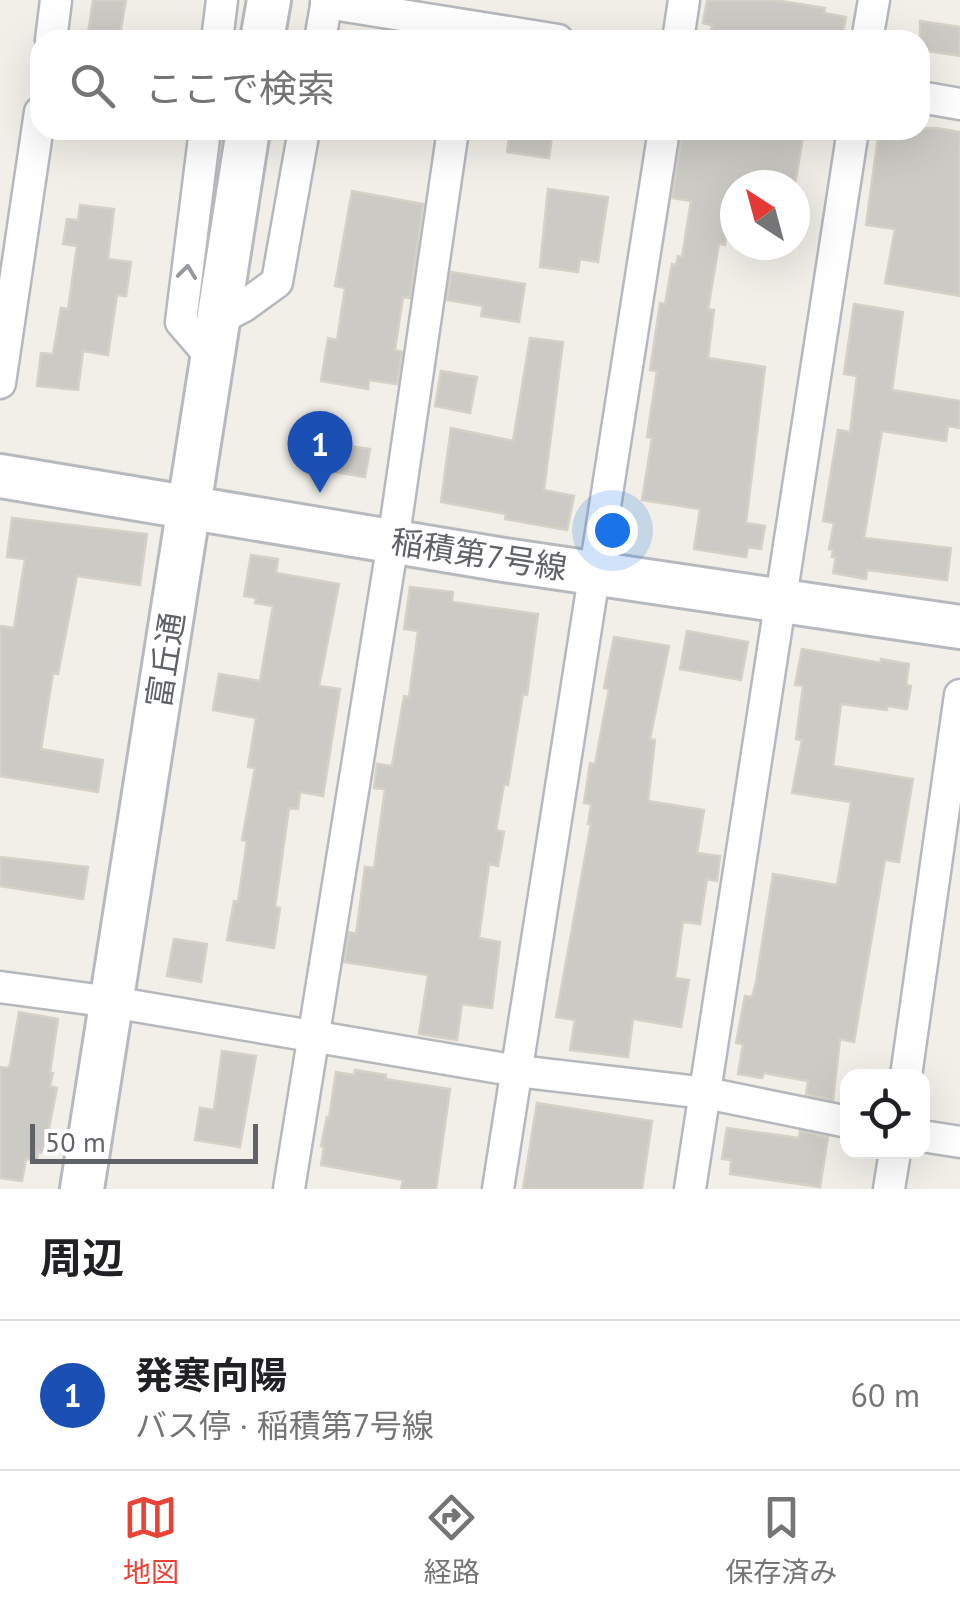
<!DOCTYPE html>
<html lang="ja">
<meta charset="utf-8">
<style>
body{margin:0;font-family:"PT Sans","Noto Sans JP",sans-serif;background:#f6f6f6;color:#202124}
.controls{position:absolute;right:30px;bottom:30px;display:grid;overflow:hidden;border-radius:20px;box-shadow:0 10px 40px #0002}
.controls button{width:90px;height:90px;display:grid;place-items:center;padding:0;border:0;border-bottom:2px solid #e0e0e0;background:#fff;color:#202124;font:50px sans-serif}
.compass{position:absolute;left:720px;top:170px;width:90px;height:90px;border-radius:50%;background:#fff;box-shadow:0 10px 40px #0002;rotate:324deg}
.scale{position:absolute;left:30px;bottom:25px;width:228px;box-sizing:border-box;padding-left:10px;border:5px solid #5f6368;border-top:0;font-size:28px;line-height:35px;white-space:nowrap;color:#5f6368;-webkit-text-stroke:8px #fff;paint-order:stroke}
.you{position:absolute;left:612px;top:530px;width:35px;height:35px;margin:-25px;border:8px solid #fff;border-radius:50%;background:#1a73e8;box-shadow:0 0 0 15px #1a73e833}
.badge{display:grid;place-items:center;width:65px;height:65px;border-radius:50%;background:#ea4335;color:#fff;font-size:32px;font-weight:700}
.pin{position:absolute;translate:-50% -82px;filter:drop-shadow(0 2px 5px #0008)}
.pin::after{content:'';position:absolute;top:52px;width:35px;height:30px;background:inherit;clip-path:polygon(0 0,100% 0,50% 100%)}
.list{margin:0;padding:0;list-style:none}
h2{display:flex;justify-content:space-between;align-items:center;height:130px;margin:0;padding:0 40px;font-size:42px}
h2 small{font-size:32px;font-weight:400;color:#757577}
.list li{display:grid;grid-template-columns:65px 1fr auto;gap:30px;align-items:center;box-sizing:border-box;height:150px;padding:0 40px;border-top:2px solid #e0e0e0}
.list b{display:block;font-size:38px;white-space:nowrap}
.list p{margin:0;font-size:32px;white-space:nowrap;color:#757577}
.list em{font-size:32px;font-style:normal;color:#757577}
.icon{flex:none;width:55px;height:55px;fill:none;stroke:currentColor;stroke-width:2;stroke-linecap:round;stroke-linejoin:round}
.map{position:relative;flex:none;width:960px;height:1189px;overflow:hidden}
.search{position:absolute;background:#fff;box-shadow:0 10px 40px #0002;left:30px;right:30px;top:30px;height:110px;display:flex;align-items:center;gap:25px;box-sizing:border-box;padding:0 35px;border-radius:30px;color:#757577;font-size:38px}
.sheet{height:280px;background:#fff}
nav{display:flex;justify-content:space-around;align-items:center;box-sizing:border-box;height:140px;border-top:2px solid #e0e0e0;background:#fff;font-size:28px;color:#757577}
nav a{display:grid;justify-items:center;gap:5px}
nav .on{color:#ea4335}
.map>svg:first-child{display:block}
.building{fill:#cccac5;stroke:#d6d1c6;stroke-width:2.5}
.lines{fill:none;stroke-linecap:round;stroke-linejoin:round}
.street-casing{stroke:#b5b8bc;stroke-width:35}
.secondary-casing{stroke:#b6babf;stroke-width:48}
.street{stroke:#fff;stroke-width:30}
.secondary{stroke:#fff;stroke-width:42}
.oneway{stroke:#979a9d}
.labels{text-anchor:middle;stroke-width:9;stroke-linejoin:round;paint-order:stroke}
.street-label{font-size:32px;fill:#5f6368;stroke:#fff}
</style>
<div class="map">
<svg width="960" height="1189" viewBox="0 0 960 1189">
<rect width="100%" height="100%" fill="#f1efe8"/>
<g class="building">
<polygon points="93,0 126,0 119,40 87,40"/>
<polygon points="707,0 775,0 825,8 824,13 846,17 842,40 736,40 710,35 712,25 703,23"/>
<polygon points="920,21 960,27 960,56 920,50"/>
<polygon points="936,128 960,132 960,296 885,283 895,229 866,225 879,130"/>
<polygon points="510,130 553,130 549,158 507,152"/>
<polygon points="683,130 804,130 795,185 735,185 725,245 719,244 708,309 714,310 708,358 765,367 746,523 765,526 761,549 748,547 746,557 694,549 700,509 642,500 652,438 647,437 657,371 650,370 660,303 665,304 672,264 676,265 678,256 682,257 691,201 672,198"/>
<polygon points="548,189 608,197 598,262 580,259 578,272 540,267"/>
<polygon points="352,191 423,204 410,298 403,297 395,350 402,352 397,384 369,380 368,389 321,381 328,338 337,340 345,288 335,286"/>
<polygon points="80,205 114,209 108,259 131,262 126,296 117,295 108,355 83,351 78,390 37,386 41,353 53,354 61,308 68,309 77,246 63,244 67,219 78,220"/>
<polygon points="451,272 525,284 519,322 481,316 483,306 447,300"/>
<polygon points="854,304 903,312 892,390 960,401 960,428 948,426 946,441 882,431 864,538 951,548 947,580 867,570 866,579 833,573 836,557 832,557 833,550 829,549 834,523 823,521 838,430 850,432 857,376 844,374"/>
<polygon points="530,338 563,342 544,490 574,496 567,530 505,519 506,514 441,502 451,428 513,441"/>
<polygon points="441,371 477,377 470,413 435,406"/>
<polygon points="323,442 370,449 365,477 318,469"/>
<polygon points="12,518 147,534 140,585 77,576 58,674 53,673 41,749 103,760 98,792 0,776 0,626 14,628 25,559 7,557"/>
<polygon points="251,555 278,559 276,573 339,584 319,686 340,689 323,796 300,792 298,809 289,808 275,907 280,908 274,948 227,940 234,901 238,902 247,841 242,840 255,768 248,767 256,718 213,710 219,674 260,681 273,606 255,603 256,598 244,596"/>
<polygon points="410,587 453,592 452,602 538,614 527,695 523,694 508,785 504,784 496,830 504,832 498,866 489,864 479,938 500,942 492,1008 462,1004 457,1040 419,1034 428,975 344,962 349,932 356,934 365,867 374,868 385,789 374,788 377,764 392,766 404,696 409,697 418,631 404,629"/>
<polygon points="687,631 748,642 741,680 680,669"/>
<polygon points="614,637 669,646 650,739 655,740 648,801 704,810 697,853 720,856 717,881 707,879 700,924 683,922 675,978 689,980 681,1027 633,1019 628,1057 570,1050 575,1020 556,1017 591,824 588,824 591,804 584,803 590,763 595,764 609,689 604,688"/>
<polygon points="802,649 881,663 881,659 909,664 906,685 911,686 907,709 887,706 887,710 841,704 833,766 913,779 899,862 885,860 854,1042 840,1039 833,1100 806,1094 808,1081 764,1073 762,1078 738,1074 743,1044 736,1043 745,996 752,997 756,982 773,874 837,885 850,809 851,802 792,793 802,740 796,739 803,686 795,685"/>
<polygon points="0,857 88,867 83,899 0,886"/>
<polygon points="174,939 207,944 201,982 167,976"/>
<polygon points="19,1012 58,1019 50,1073 53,1073 50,1086 57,1088 44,1153 38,1152 37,1161 26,1159 22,1181 0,1178 0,1067 8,1068 10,1065"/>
<polygon points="222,1051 256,1056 240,1147 195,1140 200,1108 214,1110"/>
<polygon points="355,1070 386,1075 385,1079 450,1089 436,1189 401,1189 403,1180 321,1165 324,1147 321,1146 327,1117 329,1118 336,1072 354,1075"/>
<polygon points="537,1103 652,1121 642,1189 523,1189"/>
<polygon points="727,1128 799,1138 800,1131 828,1137 820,1187 730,1174 731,1160 722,1159"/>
</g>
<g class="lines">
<g class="street-casing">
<g id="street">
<polyline points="326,3 558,40"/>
<polyline points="51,40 56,0"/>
<polyline points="217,40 222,0"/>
<polyline points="320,40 327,0"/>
<polyline points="678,40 684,0"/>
<polyline points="867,40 874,0"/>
<polyline points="920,97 960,104"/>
<polyline points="205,130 181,322 212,358"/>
<polyline points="220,319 244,306 277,282 304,130"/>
<polyline points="0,383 40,112"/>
<polyline points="0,987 112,1002 517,1071 706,1093 848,1122"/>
<polyline points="906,1076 960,695"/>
<polyline points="922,1136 960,1142"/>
<polyline points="289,1189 393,542 453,130"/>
<polyline points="498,1189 664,130"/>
<polyline points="690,1189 853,130"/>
<polyline points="889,1189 895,1152"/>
</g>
</g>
<g class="secondary-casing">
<g id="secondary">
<polyline points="262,40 269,0"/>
<polyline points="0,476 504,560 960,627"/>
<polyline points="82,1189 248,130"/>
</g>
</g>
<use href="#street" class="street"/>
<use href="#secondary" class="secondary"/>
</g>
<defs><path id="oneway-chevron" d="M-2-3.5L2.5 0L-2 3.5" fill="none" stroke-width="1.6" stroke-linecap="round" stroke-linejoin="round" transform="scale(2.5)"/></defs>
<use class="oneway" href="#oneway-chevron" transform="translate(187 272) rotate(-83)"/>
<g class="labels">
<g class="street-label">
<text transform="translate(479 555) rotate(9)" y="11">稲積第7号線</text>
<text transform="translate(166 660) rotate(-81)" y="11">富丘通</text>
</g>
</g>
</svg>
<div class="controls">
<button><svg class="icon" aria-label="locate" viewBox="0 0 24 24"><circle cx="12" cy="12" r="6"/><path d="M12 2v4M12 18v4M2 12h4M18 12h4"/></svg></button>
</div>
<svg class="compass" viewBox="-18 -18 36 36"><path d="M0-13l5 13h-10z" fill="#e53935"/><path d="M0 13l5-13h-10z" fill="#757577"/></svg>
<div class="scale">50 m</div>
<div class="you"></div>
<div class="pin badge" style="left:320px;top:493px;background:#1a4fb4">1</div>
<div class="search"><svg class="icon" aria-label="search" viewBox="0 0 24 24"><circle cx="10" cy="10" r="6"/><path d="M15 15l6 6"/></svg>ここで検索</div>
</div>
<section class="sheet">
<h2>周辺<small></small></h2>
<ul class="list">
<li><span class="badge" style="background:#1a4fb4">1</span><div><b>発寒向陽</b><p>バス停 · 稲積第7号線</p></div><em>60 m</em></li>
</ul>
</section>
<nav>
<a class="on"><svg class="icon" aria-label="map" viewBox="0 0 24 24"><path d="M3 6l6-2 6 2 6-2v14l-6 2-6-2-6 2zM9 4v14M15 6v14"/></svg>地図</a>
<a><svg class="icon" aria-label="directions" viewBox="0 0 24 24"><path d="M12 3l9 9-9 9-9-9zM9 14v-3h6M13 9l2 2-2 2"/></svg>経路</a>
<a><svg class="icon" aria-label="saved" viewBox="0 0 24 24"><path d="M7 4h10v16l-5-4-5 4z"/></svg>保存済み</a>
</nav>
